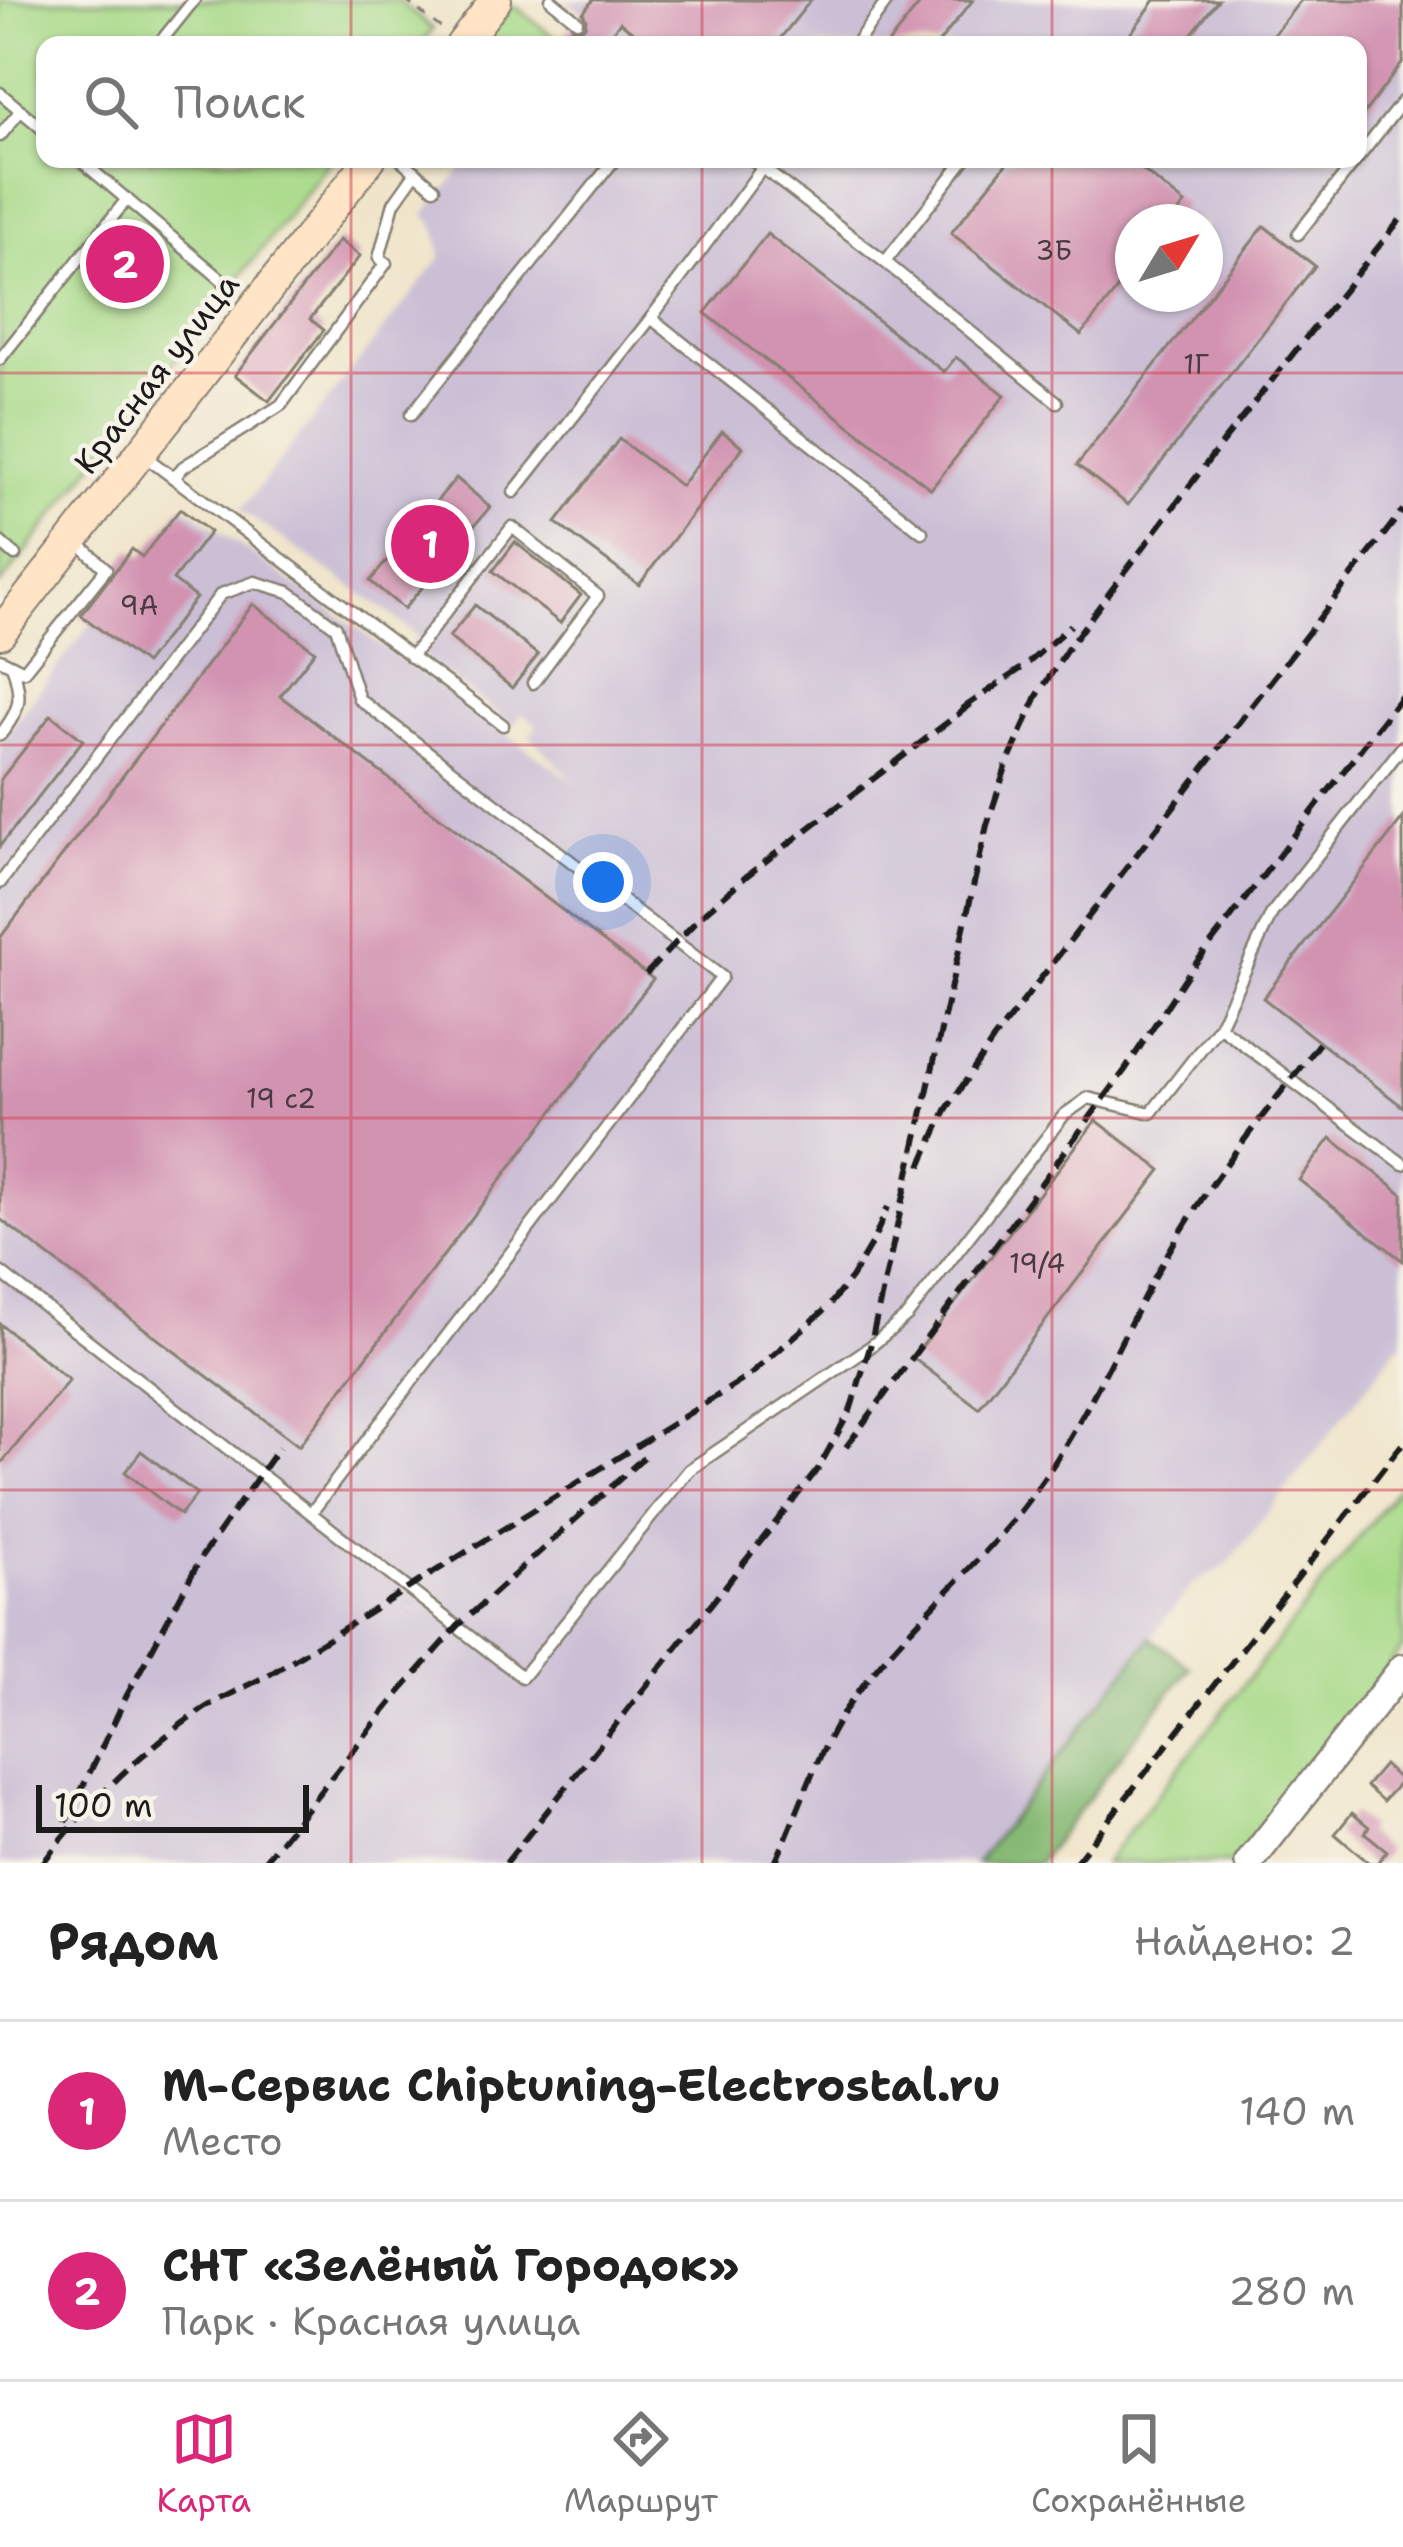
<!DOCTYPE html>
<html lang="ru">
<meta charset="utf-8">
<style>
body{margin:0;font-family:"Shantell Sans",sans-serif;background:#f6f6f6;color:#222}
.compass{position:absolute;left:1115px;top:204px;width:108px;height:108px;border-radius:50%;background:#fff;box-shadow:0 3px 9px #0004;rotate:52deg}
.scale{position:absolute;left:36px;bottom:30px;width:273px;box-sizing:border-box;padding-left:12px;border:6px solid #1c1c1c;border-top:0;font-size:33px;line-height:42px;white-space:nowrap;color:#1c1c1c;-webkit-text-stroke:9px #f7f3e8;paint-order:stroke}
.you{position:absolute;left:603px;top:882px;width:42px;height:42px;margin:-30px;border:9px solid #fff;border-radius:50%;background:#1a73e8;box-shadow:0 0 0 18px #1a73e833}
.badge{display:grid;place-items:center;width:78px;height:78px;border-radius:50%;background:#db2777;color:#fff;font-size:39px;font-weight:700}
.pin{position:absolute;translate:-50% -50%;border:6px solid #fff;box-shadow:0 3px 12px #0006}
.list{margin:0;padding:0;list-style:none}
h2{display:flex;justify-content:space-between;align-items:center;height:156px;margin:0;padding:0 48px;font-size:51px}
h2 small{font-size:39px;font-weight:400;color:#767676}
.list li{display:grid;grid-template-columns:78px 1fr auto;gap:36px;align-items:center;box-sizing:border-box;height:180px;padding:0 48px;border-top:3px solid #e0e0e0}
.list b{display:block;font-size:45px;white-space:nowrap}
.list p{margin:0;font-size:39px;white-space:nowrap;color:#767676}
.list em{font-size:39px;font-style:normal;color:#767676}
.icon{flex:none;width:66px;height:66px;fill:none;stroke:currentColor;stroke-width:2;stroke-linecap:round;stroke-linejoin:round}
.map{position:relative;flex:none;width:1403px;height:1863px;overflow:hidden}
.search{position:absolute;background:#fff;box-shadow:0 3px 9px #0004;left:36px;right:36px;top:36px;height:132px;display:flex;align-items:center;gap:30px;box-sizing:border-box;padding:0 42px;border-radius:24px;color:#767676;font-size:45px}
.sheet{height:516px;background:#fff}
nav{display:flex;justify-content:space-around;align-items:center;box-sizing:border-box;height:168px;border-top:3px solid #e0e0e0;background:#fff;font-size:33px;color:#767676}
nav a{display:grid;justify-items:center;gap:6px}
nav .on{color:#db2777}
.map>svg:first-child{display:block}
.industrial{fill:#cbbfd5;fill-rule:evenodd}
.green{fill:#a8da89;stroke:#627b52;stroke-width:3}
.forest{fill:#86ba75;stroke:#516b48;stroke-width:3}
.building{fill:#d293b1}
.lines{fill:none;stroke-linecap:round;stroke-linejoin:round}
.service-casing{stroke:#868073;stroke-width:15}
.tertiary-casing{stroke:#868073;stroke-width:32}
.secondary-casing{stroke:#868073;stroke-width:34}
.path{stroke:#868073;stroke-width:3;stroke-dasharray:9 9;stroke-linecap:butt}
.service{stroke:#fff;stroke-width:10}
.tertiary{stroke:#fff;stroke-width:27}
.secondary{stroke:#ffe4c6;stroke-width:30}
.rail{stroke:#1c1c1c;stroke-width:6;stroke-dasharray:18 9;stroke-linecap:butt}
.grid{fill:none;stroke:#d1495b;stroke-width:3;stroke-opacity:0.55}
.labels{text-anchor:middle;stroke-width:9;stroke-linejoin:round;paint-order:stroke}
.number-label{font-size:27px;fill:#4a3a41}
.street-label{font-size:33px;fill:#1c1c1c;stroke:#f7f3e8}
</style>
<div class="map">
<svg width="1403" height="1863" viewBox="0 0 1403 1863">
<rect width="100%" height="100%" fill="#f7f3e8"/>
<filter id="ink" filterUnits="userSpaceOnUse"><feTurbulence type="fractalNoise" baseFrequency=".00833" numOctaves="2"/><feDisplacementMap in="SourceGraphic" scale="24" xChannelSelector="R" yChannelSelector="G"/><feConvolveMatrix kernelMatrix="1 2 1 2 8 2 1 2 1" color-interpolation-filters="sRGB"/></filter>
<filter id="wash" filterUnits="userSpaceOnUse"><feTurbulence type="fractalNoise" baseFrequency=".004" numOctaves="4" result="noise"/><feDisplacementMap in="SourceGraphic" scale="48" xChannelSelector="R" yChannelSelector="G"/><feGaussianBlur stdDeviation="2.7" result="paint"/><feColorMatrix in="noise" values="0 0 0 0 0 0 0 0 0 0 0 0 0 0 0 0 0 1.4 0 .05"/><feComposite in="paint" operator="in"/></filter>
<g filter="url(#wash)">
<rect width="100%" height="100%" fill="#f0e5ca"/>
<path class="industrial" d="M 566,0 L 1403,0 L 1403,1340 L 1227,1565 L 1193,1584 L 975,1863 L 0,1863 L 0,742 L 182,505 L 577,784 L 530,736 L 537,725 L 522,713 L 513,726 L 411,647 L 418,637 L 388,612 L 241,510 L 441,257 L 435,225 L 424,215 L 470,159 L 1358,159 L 1358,45 L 557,45 L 583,13 ZM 1133,222 L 1205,222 L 1205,294 L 1133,294 Z"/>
<g class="green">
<polygon points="0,0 397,0 433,29 421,45 45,45 45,159 332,159 0,585"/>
<polygon points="509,6 519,9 560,42 557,45 473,45"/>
<polygon points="1403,1481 1403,1647 1237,1863 1104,1863"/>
</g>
<polygon class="forest" points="1151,1638 1190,1667 1038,1863 976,1863"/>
<g id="blocks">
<g class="building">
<polygon points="593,0 811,0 775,45 649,45 620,22 611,34 599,34 596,45 557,45 571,28 579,30 585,26 586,19 583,13"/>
<polygon points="923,0 973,0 937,45 887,45"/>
<polygon points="1155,0 1218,0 1183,45 1122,45"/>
<polygon points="1301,0 1403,0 1403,62 1358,121 1358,45 1265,45"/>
<polygon points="1010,159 1129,159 1185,204 1170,222 1133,222 1133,269 1081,335 951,233"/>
<polygon points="1264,226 1315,266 1128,505 1077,465"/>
<polygon points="767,234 944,372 956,357 1005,395 931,489 705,313"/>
<polygon points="339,240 360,256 310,319 324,330 269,401 235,375"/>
<polygon points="722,431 743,447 639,585 556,523 619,439 681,486"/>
<polygon points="456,478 490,507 404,609 370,581"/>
<polygon points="180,509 210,532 173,580 196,598 145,664 81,615 132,549 142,557"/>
<polygon points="515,542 581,595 560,623 493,571"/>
<polygon points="253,604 315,651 280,696 653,979 299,1446 0,1219 0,938"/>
<polygon points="475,605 538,655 512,688 449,637"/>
<polygon points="51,715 83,740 0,846 0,780"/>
<polygon points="1403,818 1403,1107 1263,998"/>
<polygon points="1096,1120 1161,1170 979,1408 913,1358"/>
<polygon points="1331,1138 1403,1194 1403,1261 1299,1180"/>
<polygon points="0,1324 69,1380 0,1465"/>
<polygon points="141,1451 197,1494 180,1515 125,1472"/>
<polygon points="1384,1765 1401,1781 1383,1801 1366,1786"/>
<polygon points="1352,1813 1369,1827 1365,1833 1387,1851 1377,1863 1369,1863 1335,1834"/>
</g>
</g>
</g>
<g filter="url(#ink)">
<use href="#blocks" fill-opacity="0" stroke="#868073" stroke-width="3"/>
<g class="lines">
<g class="service-casing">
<g id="service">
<polyline points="551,0 577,21"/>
<polyline points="605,42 608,45"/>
<polyline points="158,45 194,0"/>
<polyline points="855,45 888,0"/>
<polyline points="0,93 45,131"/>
<polyline points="0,136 21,110"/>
<polyline points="1358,158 1403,101"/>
<polyline points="79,159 228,285"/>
<polyline points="400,159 434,188"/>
<polyline points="751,159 885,262 1057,402"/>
<polyline points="1298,234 1357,159"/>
<polyline points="885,262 965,159"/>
<polyline points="651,318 922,532"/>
<polyline points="0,359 127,199"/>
<polyline points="411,415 615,159"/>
<polyline points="143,455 503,725"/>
<polyline points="174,478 183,467 281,405 386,263 379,258 394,203 416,172"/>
<polyline points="514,492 651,318 769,159"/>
<polyline points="0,542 15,555"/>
<polyline points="411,657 512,527 598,596 533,683"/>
<polyline points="0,659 24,671 106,569 75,540"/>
<path d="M 0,735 C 21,709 23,698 12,665"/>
<polyline points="0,883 221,594 255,582 289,592 336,627 359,699 722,977 311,1513"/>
<polyline points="1219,1026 1272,913 1403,746"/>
<polyline points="0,1272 522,1677 689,1470 870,1347 907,1316 1064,1115 1088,1098 1151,1113 1219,1026 1403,1164"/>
</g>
</g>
<g class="tertiary-casing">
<polyline id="tertiary" points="1249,1863 1403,1668"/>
</g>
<g class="secondary-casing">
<g id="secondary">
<polyline points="461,45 496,0"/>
<polyline points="0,633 370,159"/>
</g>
</g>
<polyline class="path" points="405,0 441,28"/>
<use href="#service" class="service"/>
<use href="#tertiary" class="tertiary"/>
<use href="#secondary" class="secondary"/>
<g class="rail">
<polyline points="962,709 1026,665 1071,625"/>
<polyline points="646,974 704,913 749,874 974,702"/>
<polyline points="921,1166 946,1110 994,1039 1403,510"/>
<polyline points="846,1447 1125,1070 1189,972 1403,694"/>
<polyline points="66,1822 126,1697 202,1556 279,1447"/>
<path d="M 43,1863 C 88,1803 143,1749 205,1708 C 226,1695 250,1685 272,1673 L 749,1376 L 827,1308 L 851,1278 L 873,1241 L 888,1207"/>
<polyline points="263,1863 399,1693 458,1626 644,1457"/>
<polyline points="506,1863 818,1469 850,1411 870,1347 987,825 1006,767 1037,696 1068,648 1218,448 1403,216"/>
<path d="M 775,1863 C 800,1809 818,1747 853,1699 C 906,1624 979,1568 1033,1494 C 1094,1411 1130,1312 1185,1225 C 1225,1161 1274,1102 1320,1042"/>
<polyline points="1075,1863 1403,1443"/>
</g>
</g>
</g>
<path class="grid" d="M 351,0 L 351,45M 702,0 L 702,45M 1052,0 L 1052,45M 351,159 L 351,1863M 702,159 L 702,1863M 1052,159 L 1052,1863M 0,373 L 1403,373M 0,745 L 1403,745M 0,1118 L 1403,1118M 0,1490 L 1403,1490"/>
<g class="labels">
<g class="number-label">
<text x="1054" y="260">3Б</text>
<text x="1196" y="374">1Г</text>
<text x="139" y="615">9А</text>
<text x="281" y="1108">19 с2</text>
<text x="1037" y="1273">19/4</text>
</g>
<g class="street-label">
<text transform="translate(156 373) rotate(-52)" y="12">Красная улица</text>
</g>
</g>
</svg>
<svg class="compass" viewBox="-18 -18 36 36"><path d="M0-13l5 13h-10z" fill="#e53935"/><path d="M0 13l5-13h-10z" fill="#767676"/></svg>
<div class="scale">100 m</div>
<div class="you"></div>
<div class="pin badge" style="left:430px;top:544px">1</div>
<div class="pin badge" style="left:125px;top:264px">2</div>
<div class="search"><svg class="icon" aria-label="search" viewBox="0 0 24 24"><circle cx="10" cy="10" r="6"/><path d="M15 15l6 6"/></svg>Поиск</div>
</div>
<section class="sheet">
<h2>Рядом<small>Найдено: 2</small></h2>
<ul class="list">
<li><span class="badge">1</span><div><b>M-Сервис Chiptuning-Electrostal.ru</b><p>Место</p></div><em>140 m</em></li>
<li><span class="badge">2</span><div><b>СНТ «Зелёный Городок»</b><p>Парк · Красная улица</p></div><em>280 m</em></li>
</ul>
</section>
<nav>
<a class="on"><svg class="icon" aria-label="map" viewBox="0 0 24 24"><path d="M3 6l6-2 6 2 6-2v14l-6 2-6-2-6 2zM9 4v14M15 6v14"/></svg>Карта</a>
<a><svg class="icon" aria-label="directions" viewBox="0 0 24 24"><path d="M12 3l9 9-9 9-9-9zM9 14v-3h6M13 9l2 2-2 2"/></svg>Маршрут</a>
<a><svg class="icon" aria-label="saved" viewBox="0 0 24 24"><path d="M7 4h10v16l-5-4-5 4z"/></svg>Сохранённые</a>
</nav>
